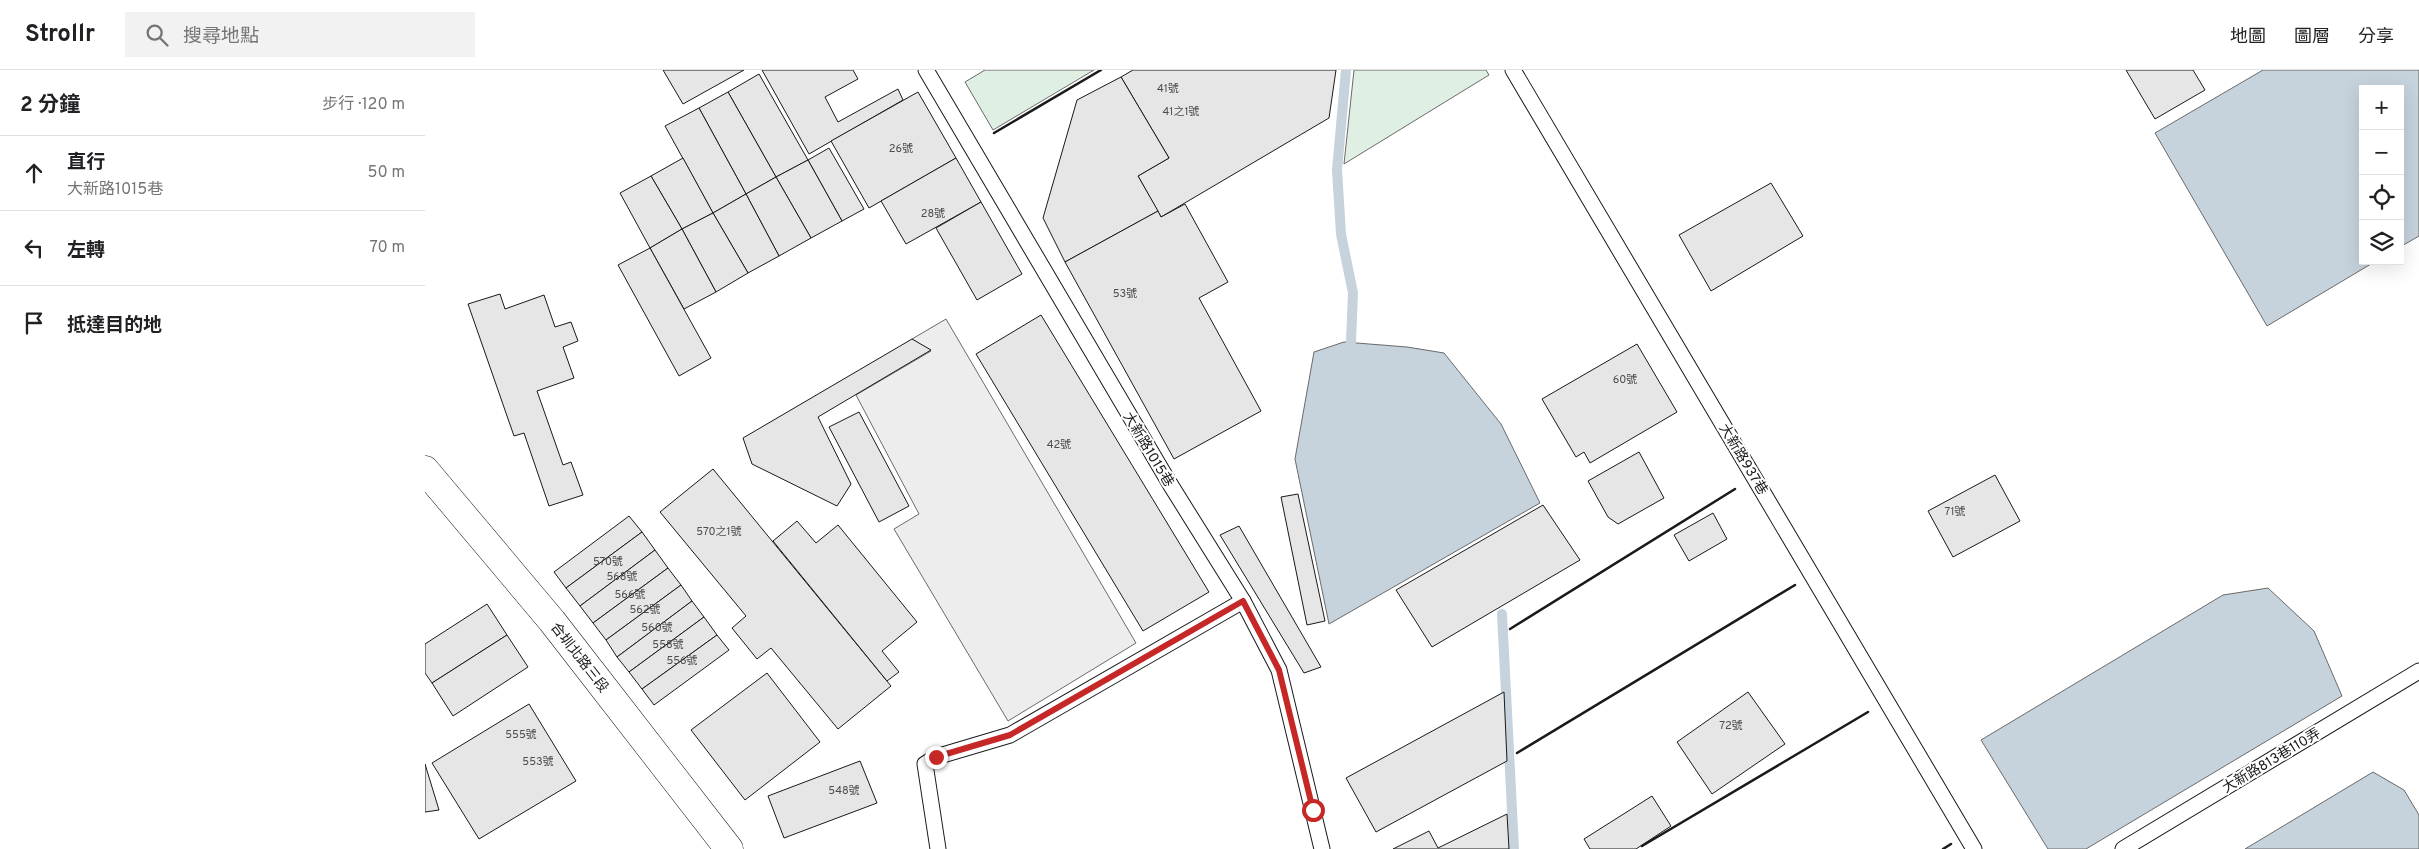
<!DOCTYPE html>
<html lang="zh-TW">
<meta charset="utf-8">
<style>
body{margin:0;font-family:Overpass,"Noto Sans TC",sans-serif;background:#f2f2f2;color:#202124}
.controls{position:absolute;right:15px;top:15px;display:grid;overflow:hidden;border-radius:0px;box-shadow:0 5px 20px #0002}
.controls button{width:45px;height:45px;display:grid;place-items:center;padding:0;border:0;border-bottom:1px solid #e0e0e0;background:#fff;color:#202124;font:25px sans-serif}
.stop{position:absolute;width:15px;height:15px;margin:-11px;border:4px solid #c62828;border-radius:50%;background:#fff}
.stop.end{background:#c62828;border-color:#fff;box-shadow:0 1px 5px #0008}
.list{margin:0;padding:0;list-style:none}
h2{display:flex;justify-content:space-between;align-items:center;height:65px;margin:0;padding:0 20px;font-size:21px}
h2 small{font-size:16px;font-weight:400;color:#757577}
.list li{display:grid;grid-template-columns:32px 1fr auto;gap:15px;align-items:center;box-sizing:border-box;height:75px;padding:0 20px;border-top:1px solid #e0e0e0}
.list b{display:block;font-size:19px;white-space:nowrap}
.list p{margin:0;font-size:16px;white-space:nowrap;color:#757577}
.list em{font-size:16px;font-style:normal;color:#757577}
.icon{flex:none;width:28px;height:28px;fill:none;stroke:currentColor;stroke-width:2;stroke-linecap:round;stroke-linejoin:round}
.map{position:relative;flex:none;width:1994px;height:779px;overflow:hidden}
header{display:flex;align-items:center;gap:30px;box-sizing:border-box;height:70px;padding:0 25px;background:#fff;border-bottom:1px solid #e0e0e0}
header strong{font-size:24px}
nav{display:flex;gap:28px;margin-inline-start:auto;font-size:18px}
.search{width:350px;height:45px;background:#f2f2f2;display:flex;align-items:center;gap:12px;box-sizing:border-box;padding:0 18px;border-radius:0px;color:#757577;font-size:19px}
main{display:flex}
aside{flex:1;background:#fff}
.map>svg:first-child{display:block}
.green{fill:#e0efe3;stroke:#6a6a6a}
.parking{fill:#ededed;stroke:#6a6a6a}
.water{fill:#c6d2dc;stroke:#6a6a6a}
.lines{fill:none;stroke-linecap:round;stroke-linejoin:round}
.stream{stroke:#c6d2dc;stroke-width:10}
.building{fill:#e6e6e6;stroke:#1a1a1a}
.lane-casing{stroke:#1a1a1a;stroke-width:17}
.secondary-casing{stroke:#1a1a1a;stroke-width:29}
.lane{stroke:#fff;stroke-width:15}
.secondary{stroke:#fff;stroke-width:28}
.wall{stroke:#1a1a1a;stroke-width:2.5}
.route{stroke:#c62828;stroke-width:6}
.labels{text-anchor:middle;stroke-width:4;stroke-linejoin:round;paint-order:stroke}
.number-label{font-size:11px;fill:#4d4d4d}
.street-label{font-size:14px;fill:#1a1a1a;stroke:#fff}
</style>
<header>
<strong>Strollr</strong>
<div class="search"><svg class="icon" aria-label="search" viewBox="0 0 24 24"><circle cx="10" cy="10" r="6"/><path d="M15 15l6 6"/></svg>搜尋地點</div>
<nav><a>地圖</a><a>圖層</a><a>分享</a></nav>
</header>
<main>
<aside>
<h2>2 分鐘<small>步行 · 120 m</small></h2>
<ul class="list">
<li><svg class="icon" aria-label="ahead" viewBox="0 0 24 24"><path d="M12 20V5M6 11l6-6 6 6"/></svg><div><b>直行</b><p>大新路1015巷</p></div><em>50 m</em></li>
<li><svg class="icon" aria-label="left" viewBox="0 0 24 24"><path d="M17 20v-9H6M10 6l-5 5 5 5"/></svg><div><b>左轉</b></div><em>70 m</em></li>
<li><svg class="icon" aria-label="arrive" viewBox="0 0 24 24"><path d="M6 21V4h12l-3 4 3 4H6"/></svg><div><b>抵達目的地</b></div></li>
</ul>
</aside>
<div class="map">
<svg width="1994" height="779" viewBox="0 0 1994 779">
<rect width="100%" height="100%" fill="#fff"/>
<g class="green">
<polygon points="560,0 669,0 568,60 540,12"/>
<polygon points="929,0 1061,0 1064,5 919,94"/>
</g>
<polygon class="parking" points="521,249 711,573 583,651 469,459 494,444 431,325 506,281 487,269"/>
<g class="water">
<polygon points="1838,0 1994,0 1994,166 1975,177 1975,19 1938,19 1938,191 1951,191 1842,256 1730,63"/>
<polygon points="919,272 982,277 1019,283 1076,354 1115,433 904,554 870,389 889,282"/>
<polygon points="1843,518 1889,561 1917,626 1661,779 1623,779 1556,670 1798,525"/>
<polygon points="1948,702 1979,720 1994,745 1994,779 1820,779"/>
</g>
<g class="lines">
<g class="stream">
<polyline points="921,0 912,100 916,164 928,223 926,272"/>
<polyline points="1077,544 1089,779"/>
</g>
</g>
<g class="building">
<polygon points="238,0 319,0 258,34"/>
<polygon points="337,0 428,0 433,9 400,27 413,52 473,19 478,30 384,84"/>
<polygon points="708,0 911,0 904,48 736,147 713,106 744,88 696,7"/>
<polygon points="1701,0 1768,0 1780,20 1730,49"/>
<polygon points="334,4 383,90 351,107 303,22"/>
<polygon points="696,7 744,88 713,106 733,141 640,192 618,148 652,30"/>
<polygon points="303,22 351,107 321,124 274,38"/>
<polygon points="493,22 531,88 444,138 406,71"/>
<polygon points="274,38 321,124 288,143 240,56"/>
<polygon points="404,78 439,139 417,151 383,90"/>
<polygon points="258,88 288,143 257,159 226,106"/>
<polygon points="531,88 556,132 481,174 456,131"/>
<polygon points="383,90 417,151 386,168 351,107"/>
<polygon points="226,106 257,159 225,178 195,123"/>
<polygon points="351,107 386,168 354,186 321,124"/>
<polygon points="1346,113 1378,166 1286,221 1254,165"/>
<polygon points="321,124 354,186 323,203 288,143"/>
<polygon points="556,132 597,204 552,230 511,158"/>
<polygon points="760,134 803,212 774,228 836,341 749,389 640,192 733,141 736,147"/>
<polygon points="288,143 323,203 291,222 257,159"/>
<polygon points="257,159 291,222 259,239 225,178"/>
<polygon points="225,178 286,288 254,306 193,195"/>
<polygon points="75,224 80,239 119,225 130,257 146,252 153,271 138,277 149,308 112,321 138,395 146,392 158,425 124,436 99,363 89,366 43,234"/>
<polygon points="616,245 784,522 718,561 551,284"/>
<polygon points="487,269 506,280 393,347 426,414 412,436 327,394 318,368"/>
<polygon points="1212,274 1252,342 1165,393 1159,382 1151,387 1117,329"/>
<polygon points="434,342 484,436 454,452 404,357"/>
<polygon points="1214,382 1239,428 1193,454 1183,447 1163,411"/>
<polygon points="288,399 466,616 413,659 346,578 332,589 307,558 321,546 235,442"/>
<polygon points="1570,405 1595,451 1528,487 1503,441"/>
<polygon points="873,424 900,551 882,555 856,427"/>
<polygon points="1118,435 1155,490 1007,577 971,520"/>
<polygon points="1288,443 1302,469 1264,491 1249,465"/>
<polygon points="204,446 217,462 141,518 129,502"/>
<polygon points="372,451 391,473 413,455 492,552 457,581 474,602 462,611 348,471"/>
<polygon points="814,456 896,597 879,603 795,465"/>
<polygon points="217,462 230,480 155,536 141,518"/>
<polygon points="230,480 243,498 168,553 155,536"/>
<polygon points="243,498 256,515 181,570 168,553"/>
<polygon points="256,515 267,531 192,587 181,570"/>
<polygon points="267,531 279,547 204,602 192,587"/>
<polygon points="62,534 82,565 7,613 0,603 0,574"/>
<polygon points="279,547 292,565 217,619 204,602"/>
<polygon points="82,565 103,597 28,646 7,613"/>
<polygon points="292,565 304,580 229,635 217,619"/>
<polygon points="342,603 395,672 320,730 266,660"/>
<polygon points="1079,622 1082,691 951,762 921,708"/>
<polygon points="1323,622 1360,674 1287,724 1252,672"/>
<polygon points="104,634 151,711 54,769 7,693"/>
<polygon points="435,691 452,733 359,768 343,726"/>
<polygon points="0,694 14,740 0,742"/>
<polygon points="1227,726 1246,756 1211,779 1165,779 1159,769"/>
<polygon points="1082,744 1084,779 968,779 1004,761 1013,778"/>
</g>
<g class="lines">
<g class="lane-casing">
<g id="lane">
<polyline points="501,0 745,414 818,531 854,600 897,779"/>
<polyline points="1088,0 1549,779"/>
<polyline points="513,779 500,694 511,687 585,665 818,531"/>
<polyline points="1698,779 1994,601"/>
</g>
</g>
<g class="secondary-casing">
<polyline id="secondary" points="0,400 127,551 304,779"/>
</g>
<use href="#lane" class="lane"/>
<use href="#secondary" class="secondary"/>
<g class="wall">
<polyline points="569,63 676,0"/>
<polyline points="1085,559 1310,419"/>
<polyline points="1092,683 1370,515"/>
<polyline points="1217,776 1443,642"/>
<polyline points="1518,779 1526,774"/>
</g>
</g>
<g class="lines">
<polyline class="route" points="511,687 585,665 818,531 854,600 888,740"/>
</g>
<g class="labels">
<g class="number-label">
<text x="743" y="22">41號</text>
<text x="756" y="45">41之1號</text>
<text x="476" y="82">26號</text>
<text x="508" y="147">28號</text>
<text x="700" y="227">53號</text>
<text x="1200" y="313">60號</text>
<text x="634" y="378">42號</text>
<text x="1530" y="445">71號</text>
<text x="294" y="465">570之1號</text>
<text x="183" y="495">570號</text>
<text x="197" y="510">568號</text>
<text x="205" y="528">566號</text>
<text x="220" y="543">562號</text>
<text x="232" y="561">560號</text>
<text x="243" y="578">558號</text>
<text x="257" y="594">556號</text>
<text x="1306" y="659">72號</text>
<text x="96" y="668">555號</text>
<text x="113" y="695">553號</text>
<text x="419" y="724">548號</text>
</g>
<g class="street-label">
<text transform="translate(724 379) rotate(59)" y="5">大新路1015巷</text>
<text transform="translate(1319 389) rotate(59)" y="5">大新路937巷</text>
<text transform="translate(155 587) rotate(52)" y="5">合圳北路三段</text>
<text transform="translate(1846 690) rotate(-31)" y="5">大新路813巷110弄</text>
</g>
</g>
</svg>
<div class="controls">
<button>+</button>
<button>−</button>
<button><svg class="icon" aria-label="locate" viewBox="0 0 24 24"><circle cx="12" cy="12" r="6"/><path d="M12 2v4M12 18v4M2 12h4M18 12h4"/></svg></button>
<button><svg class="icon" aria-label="layers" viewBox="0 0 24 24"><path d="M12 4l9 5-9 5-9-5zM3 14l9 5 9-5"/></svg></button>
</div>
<div class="stop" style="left:888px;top:740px"></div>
<div class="stop end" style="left:511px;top:687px"></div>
</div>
</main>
